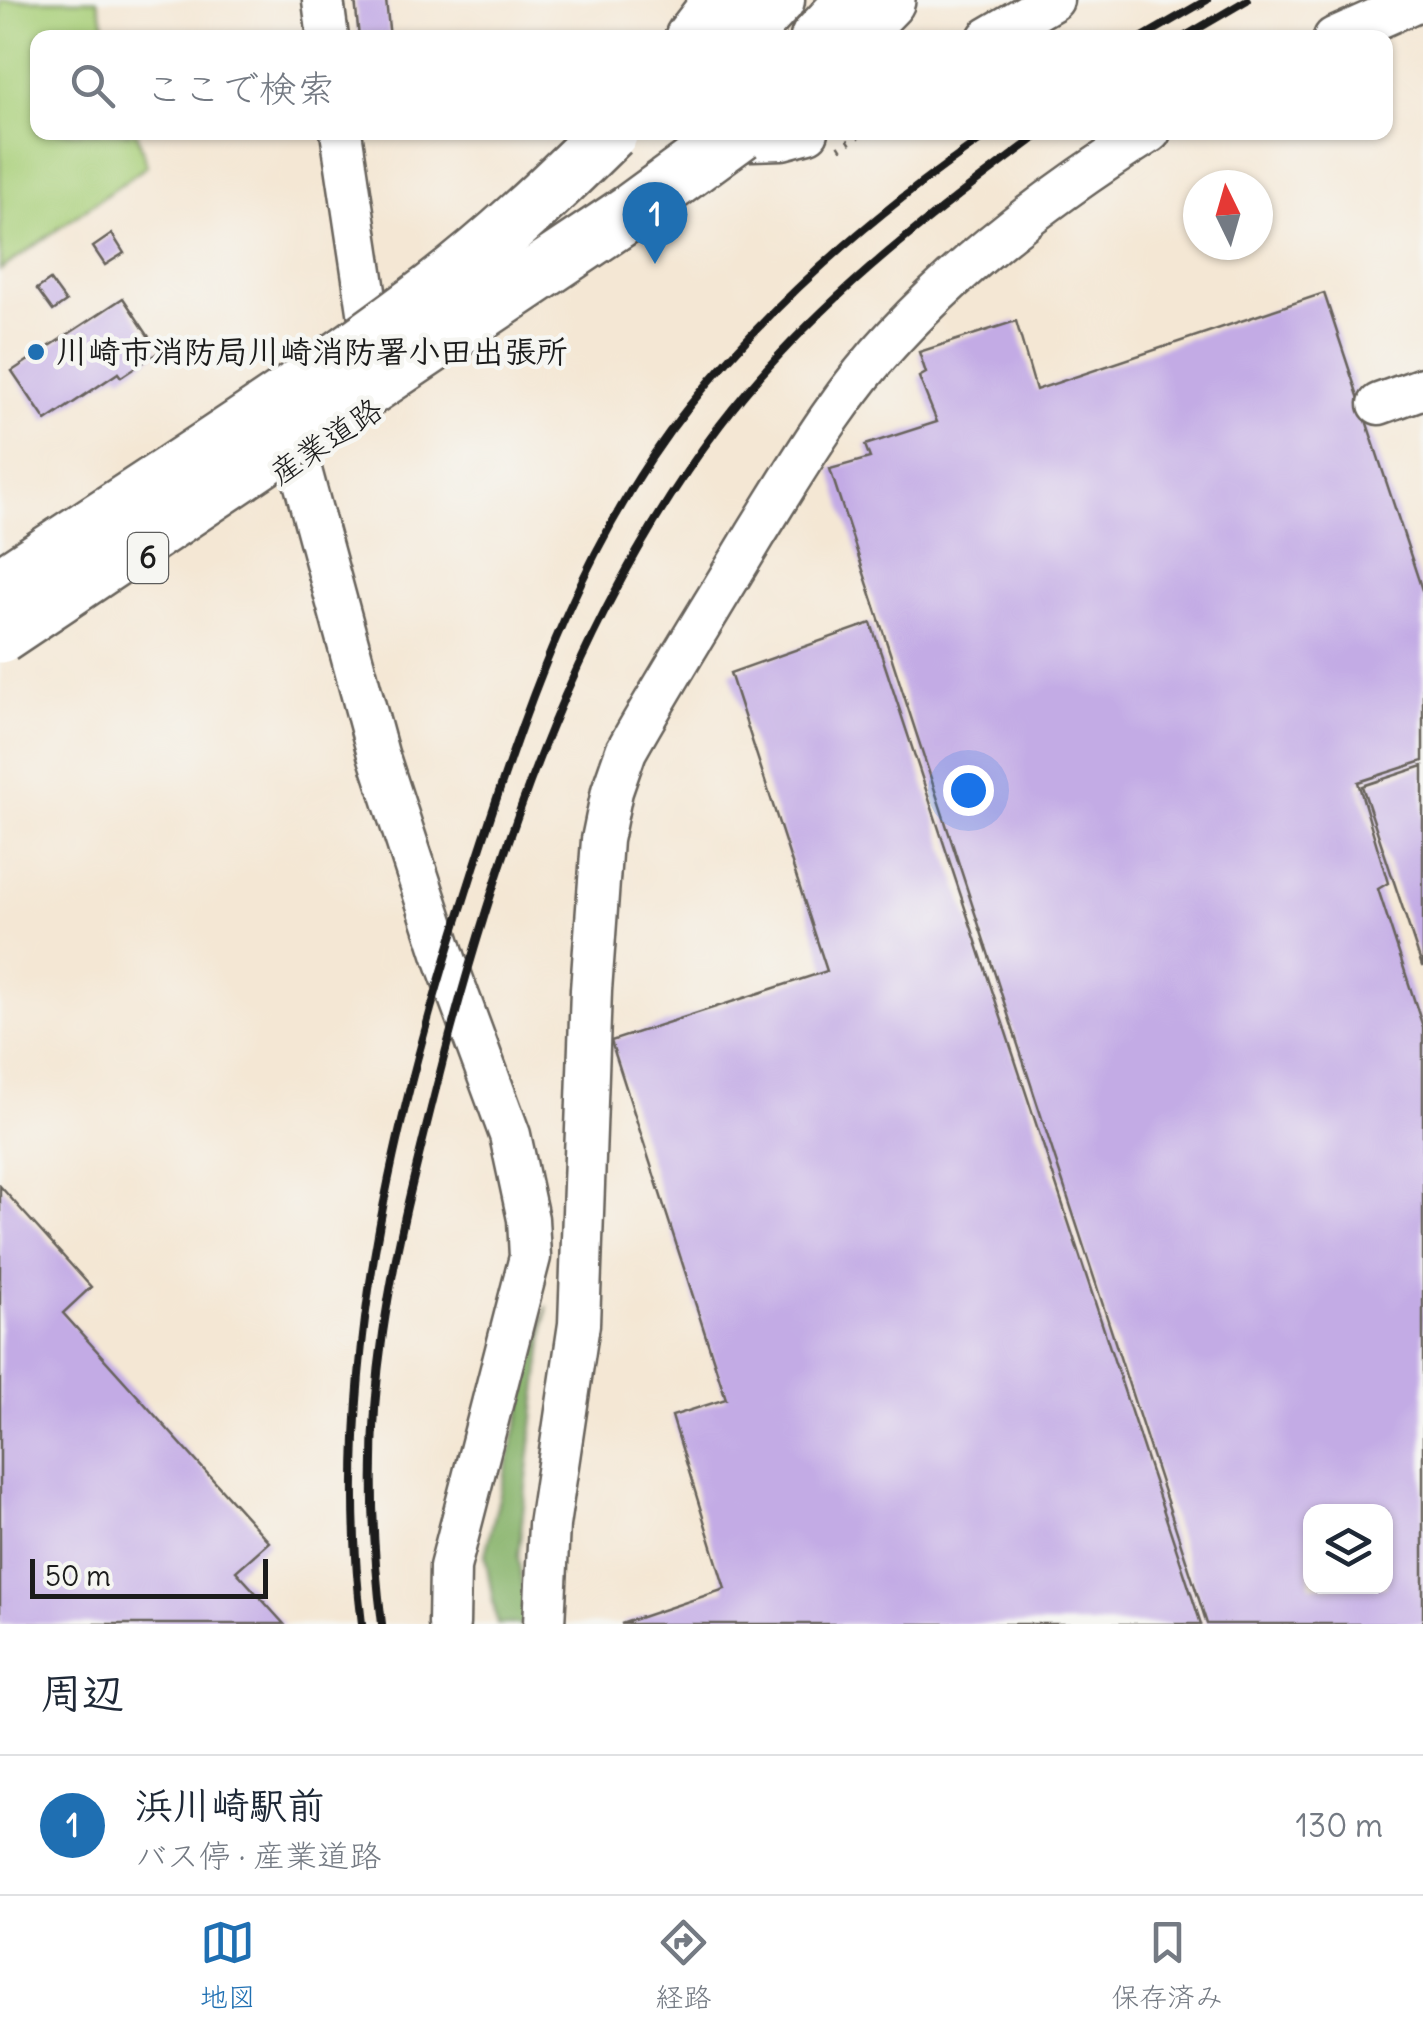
<!DOCTYPE html>
<html lang="ja">
<meta charset="utf-8">
<style>
body{margin:0;font-family:Delius,"Klee One",sans-serif;background:#f2f2f3;color:#1f2937}
.controls{position:absolute;right:30px;bottom:30px;display:grid;overflow:hidden;border-radius:20px;box-shadow:0 2px 8px #0004}
.controls button{width:90px;height:90px;display:grid;place-items:center;padding:0;border:0;border-bottom:2px solid #e0e1e3;background:#fff;color:#1f2937;font:50px sans-serif}
.compass{position:absolute;left:1183px;top:170px;width:90px;height:90px;border-radius:50%;background:#fff;box-shadow:0 2px 8px #0004;rotate:355deg}
.scale{position:absolute;left:30px;bottom:25px;width:238px;box-sizing:border-box;padding-left:10px;border:5px solid #1c1c1c;border-top:0;font-size:28px;line-height:35px;white-space:nowrap;color:#1c1c1c;-webkit-text-stroke:8px #f6f6f2;paint-order:stroke}
.you{position:absolute;left:968px;top:790px;width:35px;height:35px;margin:-25px;border:8px solid #fff;border-radius:50%;background:#1a73e8;box-shadow:0 0 0 15px #1a73e833}
.badge{display:grid;place-items:center;width:65px;height:65px;border-radius:50%;background:#1f6fb2;color:#fff;font-size:32px;font-weight:700}
.pin{position:absolute;translate:-50% -82px;filter:drop-shadow(0 2px 5px #0008)}
.pin::after{content:'';position:absolute;top:52px;width:35px;height:30px;background:inherit;clip-path:polygon(0 0,100% 0,50% 100%)}
.list{margin:0;padding:0;list-style:none}
h2{display:flex;justify-content:space-between;align-items:center;height:130px;margin:0;padding:0 40px;font-size:42px}
h2 small{font-size:32px;font-weight:400;color:#747a83}
.list li{display:grid;grid-template-columns:65px 1fr auto;gap:30px;align-items:center;box-sizing:border-box;height:140px;padding:0 40px;border-top:2px solid #e0e1e3}
.list b{display:block;font-size:38px;white-space:nowrap}
.list p{margin:0;font-size:32px;white-space:nowrap;color:#747a83}
.list em{font-size:32px;font-style:normal;color:#747a83}
.icon{flex:none;width:55px;height:55px;fill:none;stroke:currentColor;stroke-width:2;stroke-linecap:round;stroke-linejoin:round}
.map{position:relative;flex:none;width:1423px;height:1624px;overflow:hidden}
.search{position:absolute;background:#fff;box-shadow:0 2px 8px #0004;left:30px;right:30px;top:30px;height:110px;display:flex;align-items:center;gap:25px;box-sizing:border-box;padding:0 35px;border-radius:20px;color:#747a83;font-size:38px}
.sheet{height:270px;background:#fff}
nav{display:flex;justify-content:space-around;align-items:center;box-sizing:border-box;height:140px;border-top:2px solid #e0e1e3;background:#fff;font-size:28px;color:#747a83}
nav a{display:grid;justify-items:center;gap:5px}
nav .on{color:#1f6fb2}
.map>svg:first-child{display:block}
.green{fill:#a9cf79;stroke:#62764a;stroke-width:2.5}
.forest{fill:#86b269;stroke:#516742;stroke-width:2.5}
.building{fill:#c3abe5;fill-rule:evenodd}
.lines{fill:none;stroke-linecap:round;stroke-linejoin:round}
.minor-casing{stroke:#68635c;stroke-width:45}
.major-casing{stroke:#68635c;stroke-width:55}
.highway-casing{stroke:#68635c;stroke-width:60}
.path{stroke:#68635c;stroke-width:6;stroke-dasharray:2.5 8;stroke-linecap:butt}
.minor{stroke:#fff;stroke-width:40}
.major{stroke:#fff;stroke-width:50}
.highway{stroke:#fff;stroke-width:55}
.rail{stroke:#1c1c1c;stroke-width:8}
.highway-bridge-casing{stroke:#68635c;stroke-width:60;stroke-linecap:butt}
.highway-bridge{stroke:#fff;stroke-width:55}
.poi-dot{fill:#1f6fb2;stroke:#f6f6f2;stroke-width:4}
.labels{text-anchor:middle;stroke-width:9;stroke-linejoin:round;paint-order:stroke}
.shield{fill:#f6f6f2;stroke:#5d5d5c;stroke-width:2.5}
.shield-label{font-size:30px;font-weight:bold;fill:#1c1c1c}
.poi-label{font-size:32px;font-weight:bold;fill:#1c1c1c;stroke:#f6f6f2;text-anchor:start}
.street-label{font-size:32px;fill:#1c1c1c;stroke:#f6f6f2}
</style>
<div class="map">
<svg width="1423" height="1624" viewBox="0 0 1423 1624">
<rect width="100%" height="100%" fill="#f6f6f2"/>
<filter id="ink" filterUnits="userSpaceOnUse"><feTurbulence type="fractalNoise" baseFrequency=".01" numOctaves="2"/><feDisplacementMap in="SourceGraphic" scale="20" xChannelSelector="R" yChannelSelector="G"/><feConvolveMatrix kernelMatrix="1 2 1 2 8 2 1 2 1" color-interpolation-filters="sRGB"/></filter>
<filter id="wash" filterUnits="userSpaceOnUse"><feTurbulence type="fractalNoise" baseFrequency=".0048" numOctaves="4" result="noise"/><feDisplacementMap in="SourceGraphic" scale="40" xChannelSelector="R" yChannelSelector="G"/><feGaussianBlur stdDeviation="2.25" result="paint"/><feColorMatrix in="noise" values="0 0 0 0 0 0 0 0 0 0 0 0 0 0 0 0 0 1.4 0 .05"/><feComposite in="paint" operator="in"/></filter>
<g filter="url(#wash)">
<rect width="100%" height="100%" fill="#f4e7d4"/>
<polygon class="green" points="0,0 97,0 108,37 38,38 38,132 137,133 147,166 0,270"/>
<polygon class="forest" points="547,1306 518,1556 527,1624 497,1624 485,1554"/>
<g id="blocks">
<g class="building">
<polygon points="355,0 386,0 390,38 359,38"/>
<polygon points="112,234 124,253 105,265 93,247"/>
<polygon points="50,280 66,302 53,311 37,289"/>
<path d="M 1324,293 L 1423,593 L 1423,761 L 1358,782 L 1388,883 L 1378,889 L 1423,1027 L 1423,1624 L 1207,1624 L 830,469 L 870,458 L 865,445 L 937,422 L 919,377 L 926,373 L 919,352 L 1016,321 L 1036,390 ZM 1310,1512 L 1386,1512 L 1386,1586 L 1310,1586 Z"/>
<polygon points="123,298 159,352 121,377 118,373 46,421 12,371"/>
<polygon points="871,623 1201,1624 621,1624 725,1589 672,1416 726,1399 611,1041 827,971 730,673"/>
<polygon points="1423,766 1423,966 1422,966 1362,786"/>
<polygon points="0,1186 91,1287 63,1313 269,1542 236,1571 284,1624 0,1624"/>
</g>
</g>
</g>
<g filter="url(#ink)">
<use href="#blocks" fill-opacity="0" stroke="#68635c" stroke-width="2.5"/>
<g class="lines">
<g class="minor-casing">
<g id="minor">
<polyline points="323,0 328,38"/>
<polyline points="988,38 1053,0"/>
<polyline points="1334,38 1419,0"/>
<polyline points="341,132 369,318"/>
<polyline points="713,139 720,141 782,139 808,132"/>
<polyline points="1379,404 1423,388"/>
<polyline points="286,415 378,754 445,959 510,1135 528,1219 530,1257 450,1567 449,1624"/>
<path d="M 544,1624 L 549,1525 L 579,1324 L 591,990 L 602,840 L 612,791 L 626,751 C 667,678 712,607 755,535 C 798,466 839,395 895,336 C 969,256 1058,190 1150,132"/>
</g>
</g>
<g class="major-casing">
<g id="major">
<polyline points="744,38 779,0"/>
<polyline points="816,38 851,0"/>
</g>
</g>
<g class="highway-casing">
<g id="highway">
<polyline points="693,38 722,0"/>
<polyline points="850,38 887,0"/>
</g>
</g>
<polyline class="path" points="839,148 865,132"/>
<use href="#minor" class="minor"/>
<use href="#major" class="major"/>
<use href="#highway" class="highway"/>
<g class="rail">
<polyline points="1141,38 1207,0"/>
<polyline points="1182,38 1247,0"/>
<path d="M 362,1624 C 329,1358 401,1091 483,840 C 533,687 588,533 690,405 C 775,299 880,209 992,132"/>
<path d="M 382,1624 C 370,1528 369,1429 383,1333 C 396,1241 421,1148 444,1057 C 503,834 580,611 720,425 C 807,310 927,217 1043,132"/>
</g>
<g class="highway-bridge-casing">
<g id="highway-bridge">
<path d="M 0,586 C 145,489 295,396 434,290 C 497,242 554,187 610,132"/>
<polyline points="0,635 632,211 740,132"/>
</g>
</g>
<use href="#highway-bridge" class="highway-bridge"/>
</g>
</g>
<circle class="poi-dot" cx="36" cy="352" r="10"/>
<g class="labels">
<rect class="shield" x="128" y="533" width="40" height="50" rx="8"/>
<g class="shield-label">
<text x="148" y="568">6</text>
</g>
<g class="poi-label">
<text x="56" y="363">川崎市消防局川崎消防署小田出張所</text>
</g>
<g class="street-label">
<text transform="translate(326 441) rotate(-34)" y="11">産業道路</text>
</g>
</g>
</svg>
<div class="controls">
<button><svg class="icon" aria-label="layers" viewBox="0 0 24 24"><path d="M12 4l9 5-9 5-9-5zM3 14l9 5 9-5"/></svg></button>
</div>
<svg class="compass" viewBox="-18 -18 36 36"><path d="M0-13l5 13h-10z" fill="#e53935"/><path d="M0 13l5-13h-10z" fill="#747a83"/></svg>
<div class="scale">50 m</div>
<div class="you"></div>
<div class="pin badge" style="left:655px;top:264px">1</div>
<div class="search"><svg class="icon" aria-label="search" viewBox="0 0 24 24"><circle cx="10" cy="10" r="6"/><path d="M15 15l6 6"/></svg>ここで検索</div>
</div>
<section class="sheet">
<h2>周辺<small></small></h2>
<ul class="list">
<li><span class="badge">1</span><div><b>浜川崎駅前</b><p>バス停 · 産業道路</p></div><em>130 m</em></li>
</ul>
</section>
<nav>
<a class="on"><svg class="icon" aria-label="map" viewBox="0 0 24 24"><path d="M3 6l6-2 6 2 6-2v14l-6 2-6-2-6 2zM9 4v14M15 6v14"/></svg>地図</a>
<a><svg class="icon" aria-label="directions" viewBox="0 0 24 24"><path d="M12 3l9 9-9 9-9-9zM9 14v-3h6M13 9l2 2-2 2"/></svg>経路</a>
<a><svg class="icon" aria-label="saved" viewBox="0 0 24 24"><path d="M7 4h10v16l-5-4-5 4z"/></svg>保存済み</a>
</nav>
